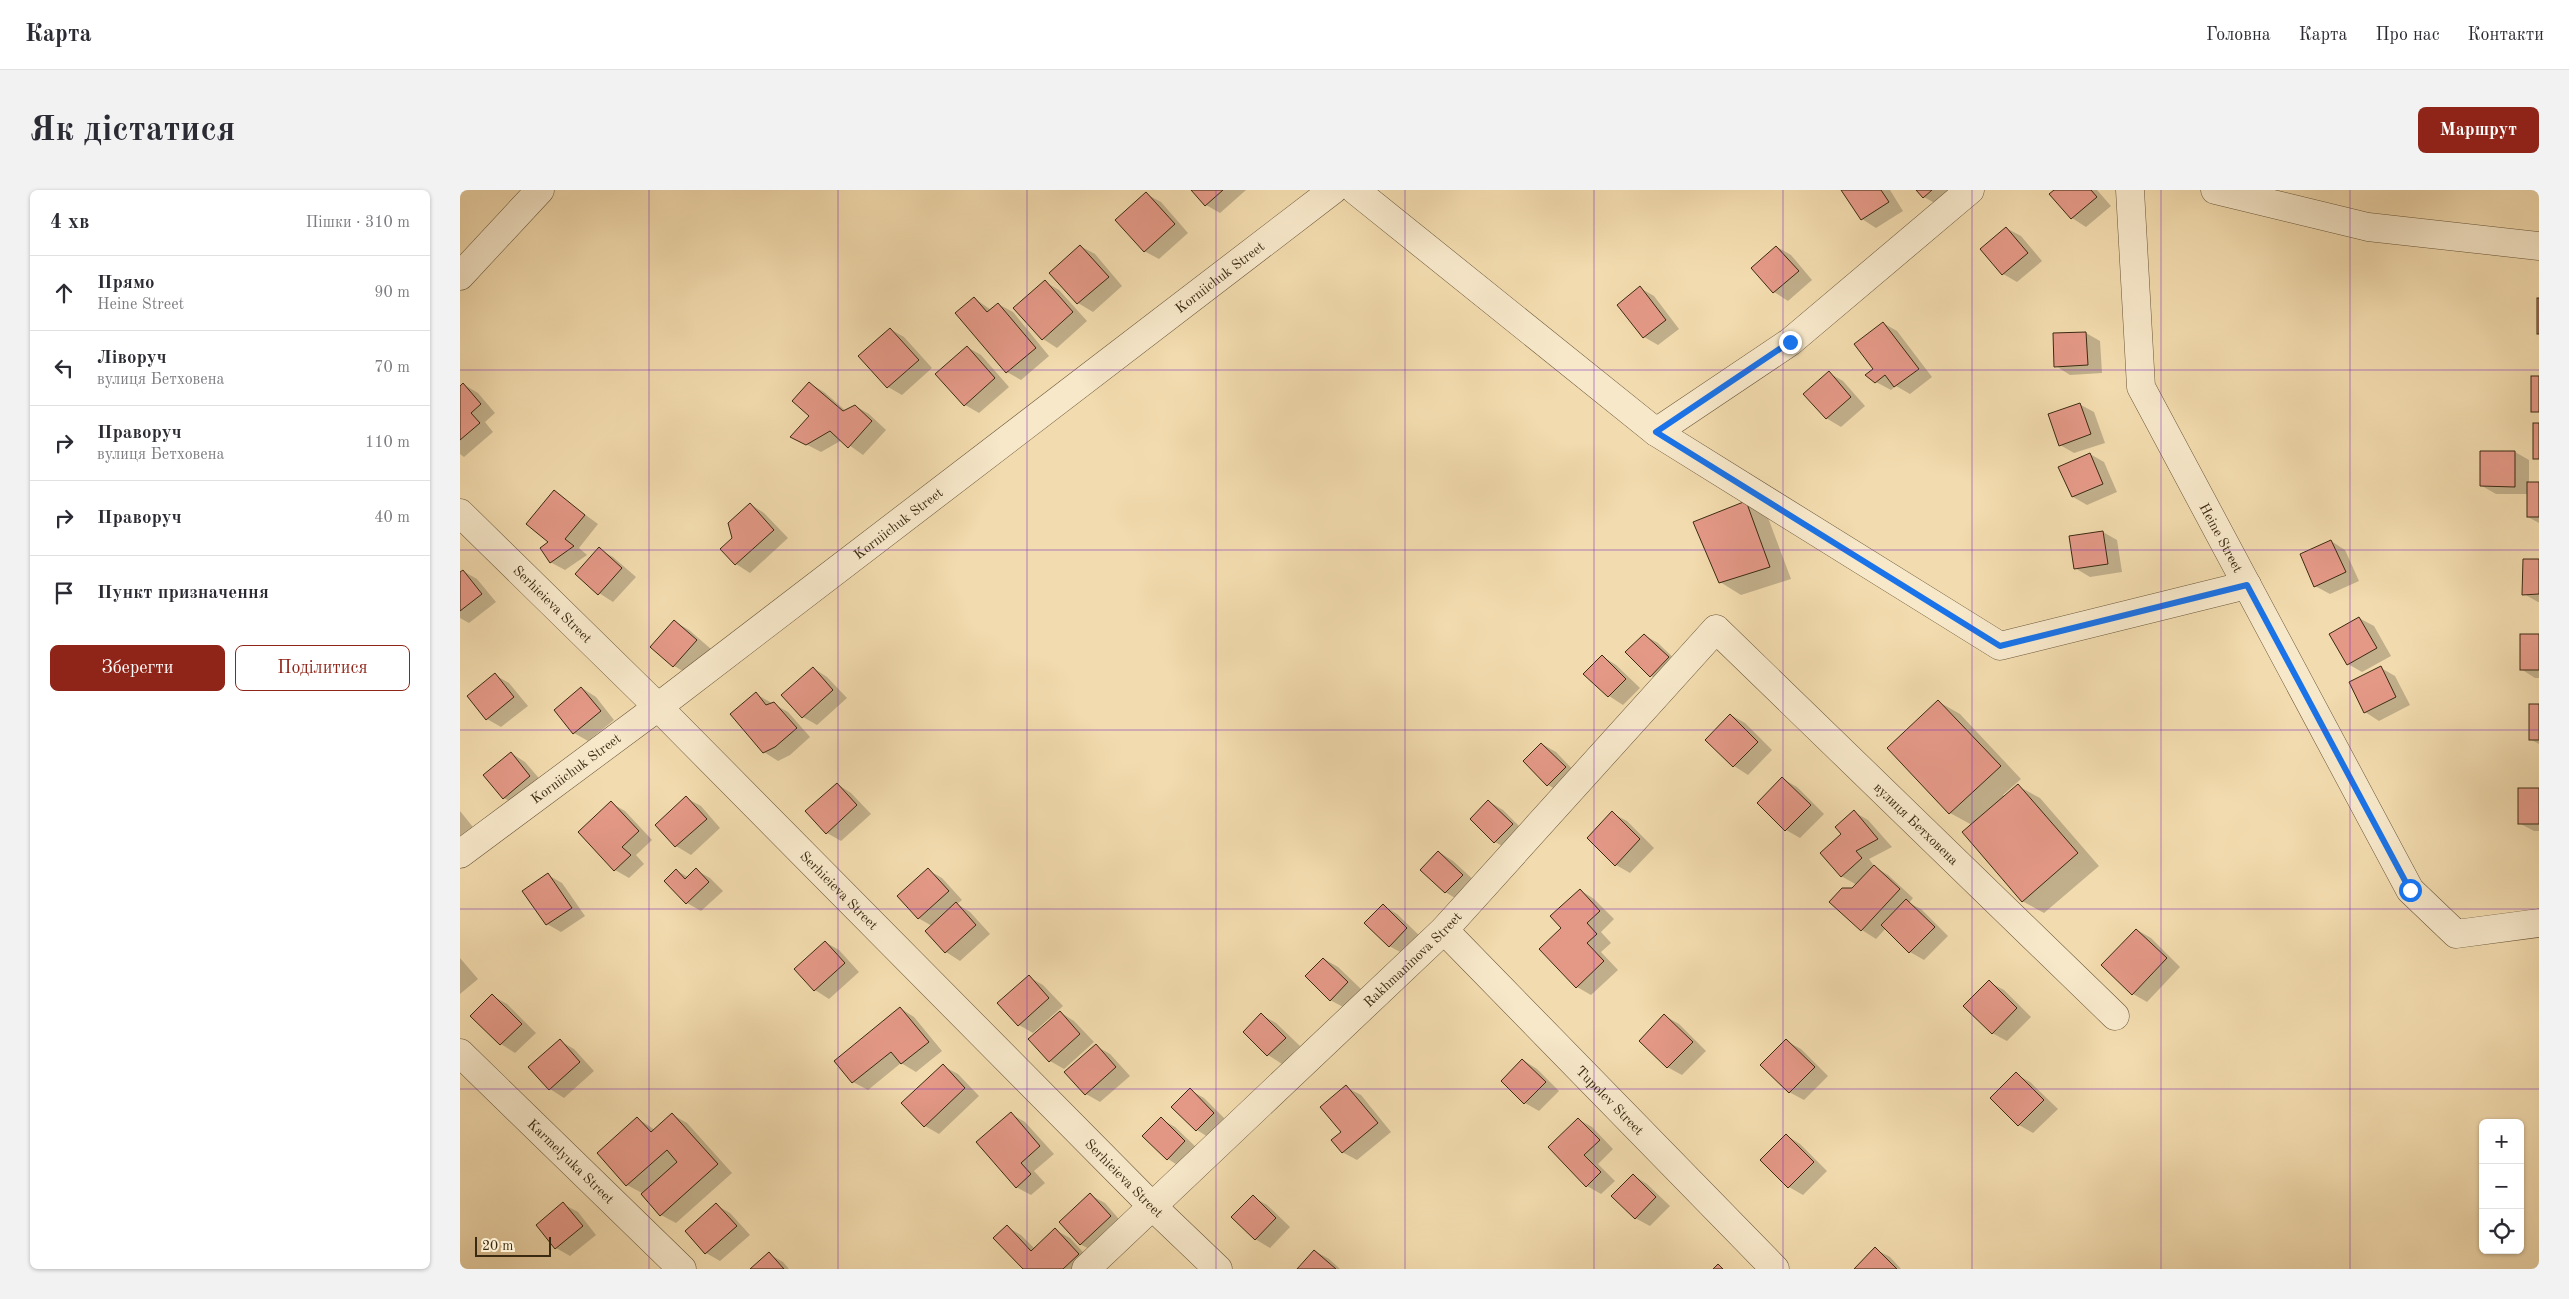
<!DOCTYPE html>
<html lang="uk">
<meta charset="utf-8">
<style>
body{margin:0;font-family:"Old Standard TT",serif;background:#f2f2f3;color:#2b2b33}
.controls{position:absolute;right:15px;bottom:15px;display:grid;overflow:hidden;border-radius:8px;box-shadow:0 1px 4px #0004}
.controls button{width:45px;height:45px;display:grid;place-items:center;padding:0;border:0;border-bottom:1px solid #e1e1e2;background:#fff;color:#2b2b33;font:25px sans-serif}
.scale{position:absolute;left:15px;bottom:12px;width:76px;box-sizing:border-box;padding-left:5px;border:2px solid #3b2a12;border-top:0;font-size:14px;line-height:18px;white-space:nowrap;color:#3b2a12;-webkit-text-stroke:4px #f7e8ca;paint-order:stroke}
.stop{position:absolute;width:15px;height:15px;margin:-11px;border:4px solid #1a73e8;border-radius:50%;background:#fff}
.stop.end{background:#1a73e8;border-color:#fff;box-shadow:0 1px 5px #0008}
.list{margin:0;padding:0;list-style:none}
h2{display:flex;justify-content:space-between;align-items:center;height:65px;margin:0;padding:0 20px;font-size:21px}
h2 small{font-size:16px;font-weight:400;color:#7c7c81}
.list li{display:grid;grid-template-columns:32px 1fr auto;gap:15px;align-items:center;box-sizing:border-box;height:75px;padding:0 20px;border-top:1px solid #e1e1e2}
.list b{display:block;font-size:19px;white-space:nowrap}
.list p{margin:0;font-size:16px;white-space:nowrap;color:#7c7c81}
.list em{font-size:16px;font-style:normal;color:#7c7c81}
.actions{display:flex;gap:10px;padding:15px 20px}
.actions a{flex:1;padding:11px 0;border:1px solid #8f2418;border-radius:8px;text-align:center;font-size:18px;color:#8f2418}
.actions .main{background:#8f2418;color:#fff}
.icon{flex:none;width:28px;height:28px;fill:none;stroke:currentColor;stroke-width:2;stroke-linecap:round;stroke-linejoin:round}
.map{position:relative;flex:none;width:2079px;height:1079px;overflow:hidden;border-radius:8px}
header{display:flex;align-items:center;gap:30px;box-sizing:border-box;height:70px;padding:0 25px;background:#fff;border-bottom:1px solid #e1e1e2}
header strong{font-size:24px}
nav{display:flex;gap:28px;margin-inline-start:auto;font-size:18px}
.intro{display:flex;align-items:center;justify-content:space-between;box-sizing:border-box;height:120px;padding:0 30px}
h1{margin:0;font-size:35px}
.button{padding:12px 22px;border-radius:8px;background:#8f2418;color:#fff;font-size:18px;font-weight:700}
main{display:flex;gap:30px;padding:0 30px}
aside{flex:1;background:#fff;border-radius:8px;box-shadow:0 1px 4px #0004}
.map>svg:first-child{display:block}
.shadow{fill:#0003}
.building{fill:#e49987;stroke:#3b2a12}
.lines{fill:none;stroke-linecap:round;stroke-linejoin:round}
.minor-casing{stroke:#695639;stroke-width:29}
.minor{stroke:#f7e8ca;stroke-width:28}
.route{stroke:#1a73e8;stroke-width:6}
.grid{fill:none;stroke:#7b2cbf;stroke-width:1;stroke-opacity:0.55}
.labels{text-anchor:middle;stroke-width:4.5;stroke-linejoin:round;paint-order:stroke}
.street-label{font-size:14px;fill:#3b2a12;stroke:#f7e8ca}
</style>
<header>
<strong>Карта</strong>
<nav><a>Головна</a><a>Карта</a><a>Про нас</a><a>Контакти</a></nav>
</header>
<div class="intro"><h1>Як дістатися</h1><a class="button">Маршрут</a></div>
<main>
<aside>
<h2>4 хв<small>Пішки · 310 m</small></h2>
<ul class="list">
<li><svg class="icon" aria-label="ahead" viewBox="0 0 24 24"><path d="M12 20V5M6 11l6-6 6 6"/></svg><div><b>Прямо</b><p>Heine Street</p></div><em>90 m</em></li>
<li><svg class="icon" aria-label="left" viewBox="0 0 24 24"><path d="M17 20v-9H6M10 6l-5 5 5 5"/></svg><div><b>Ліворуч</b><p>вулиця Бетховена</p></div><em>70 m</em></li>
<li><svg class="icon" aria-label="right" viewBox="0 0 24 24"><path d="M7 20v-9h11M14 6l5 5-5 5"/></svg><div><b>Праворуч</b><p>вулиця Бетховена</p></div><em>110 m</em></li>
<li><svg class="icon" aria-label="right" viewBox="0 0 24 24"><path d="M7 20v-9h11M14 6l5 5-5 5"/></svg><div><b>Праворуч</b></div><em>40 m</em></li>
<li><svg class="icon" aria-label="arrive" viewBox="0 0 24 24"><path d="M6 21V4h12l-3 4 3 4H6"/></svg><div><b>Пункт призначення</b></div></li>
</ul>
<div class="actions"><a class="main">Зберегти</a><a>Поділитися</a></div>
</aside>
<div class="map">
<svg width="2079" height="1079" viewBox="0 0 2079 1079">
<rect width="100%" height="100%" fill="#f2dbae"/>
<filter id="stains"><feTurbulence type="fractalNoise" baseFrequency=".004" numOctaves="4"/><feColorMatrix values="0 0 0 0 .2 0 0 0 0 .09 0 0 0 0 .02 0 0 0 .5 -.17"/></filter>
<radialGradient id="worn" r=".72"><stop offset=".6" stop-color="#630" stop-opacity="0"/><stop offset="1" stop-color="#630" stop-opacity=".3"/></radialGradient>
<g class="shadow">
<polygon points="733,0 786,0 760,23 746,15"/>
<polygon points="1383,0 1430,0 1443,21 1416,38 1402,29"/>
<polygon points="1458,0 1496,0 1478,15 1464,7"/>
<polygon points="1595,0 1637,0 1651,16 1626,37 1612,28 1591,4"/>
<polygon points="686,4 701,12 728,43 699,69 684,61"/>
<polygon points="1546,38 1561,46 1582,71 1557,92 1543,84"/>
<polygon points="620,56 635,64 662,96 633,122 618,113 591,83"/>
<polygon points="1317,57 1331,65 1352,90 1328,111 1314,102 1292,78"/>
<polygon points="585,92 599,100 627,131 597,158 583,149"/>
<polygon points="1180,98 1194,106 1219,139 1198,155 1184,147"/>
<polygon points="514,108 531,120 538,114 553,122 589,166 561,190 547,182"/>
<polygon points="1423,133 1437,141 1472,187 1450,204 1436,196 1431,200 1416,192 1415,179"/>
<polygon points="430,139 444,147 472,178 442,205 428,197"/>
<polygon points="1626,143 1640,151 1642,183 1610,185 1596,176 1594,145"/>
<polygon points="507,157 521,165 549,197 519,223 505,215"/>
<polygon points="1369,183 1383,191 1405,216 1381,237 1366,228"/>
<polygon points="349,193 364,202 386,221 395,216 409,224 426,240 403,265 382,250 361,262 332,247 351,225"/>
<polygon points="3,194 18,203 35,223 25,232 33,242 4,267 0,264 0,197"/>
<polygon points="1619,214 1634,222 1645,253 1614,263 1600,255"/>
<polygon points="2055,262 2069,270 2069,293 2079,293 2079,333 2068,327 2068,304 2036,304 2022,296"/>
<polygon points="1630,264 1644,272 1657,302 1627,315 1613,307"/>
<polygon points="94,302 138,334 119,358 127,365 105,380 90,372"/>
<polygon points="1285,312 1307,325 1331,389 1281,405 1260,392"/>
<polygon points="290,314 304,323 328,348 290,383 276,374 262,359 273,349"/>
<polygon points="1643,342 1657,350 1662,382 1630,387 1615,378"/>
<polygon points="1871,351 1885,360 1899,391 1870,404 1855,396"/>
<polygon points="139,359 153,367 176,387 153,412 139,403"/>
<polygon points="2079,370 2079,412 2078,412 2064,404"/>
<polygon points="3,381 17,389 36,412 9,433 0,428 0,383"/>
<polygon points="1899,428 1914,436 1931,466 1902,482 1888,474"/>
<polygon points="214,431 229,440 251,459 228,484 214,476 192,457"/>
<polygon points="1184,445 1198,453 1222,476 1205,494 1191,486"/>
<polygon points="2079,446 2079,488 2075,488 2061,479"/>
<polygon points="1142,466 1156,475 1180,498 1163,515 1149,506 1125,484"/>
<polygon points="353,478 367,487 387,508 357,535 343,527"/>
<polygon points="1921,478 1935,486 1950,515 1919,531 1905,522"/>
<polygon points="35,485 49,493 68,516 41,537 27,529"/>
<polygon points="122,498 136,507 154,530 128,551 114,543"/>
<polygon points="296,504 328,522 350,547 330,565 318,571 304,562"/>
<polygon points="1479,512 1500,524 1561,589 1543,605 1545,607 1558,596 1580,608 1639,676 1584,723 1562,711 1512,635 1490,623"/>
<polygon points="2079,515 2079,554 2070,549"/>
<polygon points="1271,525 1285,533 1312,560 1288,585 1274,576 1246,550"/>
<polygon points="1082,554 1096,562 1119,586 1102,603 1088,595"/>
<polygon points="51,563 65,572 84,594 58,616 44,608"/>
<polygon points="1323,589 1337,597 1364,624 1340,648 1326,640"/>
<polygon points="377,594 391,603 411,624 381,651 367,643"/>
<polygon points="2079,599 2079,641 2074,641 2059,633"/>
<polygon points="226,608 241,616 260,638 231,665 216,656 197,635"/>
<polygon points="1028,611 1043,620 1066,643 1049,660 1035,652"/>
<polygon points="151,613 165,621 192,650 176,665 184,674 169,688 155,680"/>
<polygon points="0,621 17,642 0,655"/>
<polygon points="1394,622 1408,630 1432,657 1409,669 1415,677 1428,685 1453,708 1449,713 1461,719 1488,746 1464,770 1450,762 1426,738 1416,749 1402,740 1371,712 1397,695 1381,686 1383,644"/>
<polygon points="1152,623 1167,631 1194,658 1170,683 1156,675"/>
<polygon points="979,662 993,671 1017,693 1000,711 985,702"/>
<polygon points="236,680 250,688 263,701 241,721 227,713 206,691 217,681 228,687"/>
<polygon points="468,680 482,688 502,710 497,714 510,722 530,744 500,771 486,762 466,741 472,736 458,728"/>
<polygon points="88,685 102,693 125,726 101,742 87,734"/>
<polygon points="1120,700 1134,709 1154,729 1141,742 1151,753 1141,762 1158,780 1131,805 1117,797 1103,738"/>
<polygon points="923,715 937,724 961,747 944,764 929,756"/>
<polygon points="1677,740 1691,748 1720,777 1687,812 1673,804"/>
<polygon points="365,752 379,760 399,782 369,809 355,800 335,779"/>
<polygon points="0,768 18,789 0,804"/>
<polygon points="864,769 878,777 902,800 885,818 870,810"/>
<polygon points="569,787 583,795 603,816 573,843 559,835"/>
<polygon points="1529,792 1544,800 1571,827 1547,851 1532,843"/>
<polygon points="33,806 47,814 76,843 55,863 41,854 12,826"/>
<polygon points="440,818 454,827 482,861 456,882 441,873 408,900 393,892 376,871"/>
<polygon points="600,822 614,831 634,852 604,879 590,871"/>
<polygon points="802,825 816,833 840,856 822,874 808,865 785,842"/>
<polygon points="1205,826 1219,834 1246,861 1222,885 1207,877"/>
<polygon points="100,851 114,859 134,881 104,908 90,899 70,877"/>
<polygon points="1326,851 1341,859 1368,886 1344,910 1329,902"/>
<polygon points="636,856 650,864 670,886 640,912 626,904"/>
<polygon points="1063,870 1077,879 1099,901 1079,921 1065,913 1042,891"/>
<polygon points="483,876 498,884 519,906 479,944 465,936"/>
<polygon points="1556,884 1570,892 1598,919 1573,943 1559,935"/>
<polygon points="886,897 901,905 931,942 897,970 882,962"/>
<polygon points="730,900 744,908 768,932 751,949 737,940 713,917"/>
<polygon points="551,924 565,932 594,964 574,981 585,993 571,1005 556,997"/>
<polygon points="213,925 227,933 272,983 216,1033 201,1025 182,1003 167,995 138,963 177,928 195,940"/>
<polygon points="701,929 715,937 739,960 722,978 708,969 684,946"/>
<polygon points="1118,929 1132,937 1153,959 1138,974 1155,991 1141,1004 1127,996"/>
<polygon points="1326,945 1340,954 1367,981 1343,1005 1329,997"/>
<polygon points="1173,985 1187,994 1210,1016 1190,1036 1175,1028"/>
<polygon points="630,1005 645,1013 664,1035 635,1062 620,1054"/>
<polygon points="793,1007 807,1015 830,1037 810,1058 795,1049"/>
<polygon points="103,1014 118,1022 136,1045 110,1066 96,1058"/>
<polygon points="256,1015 270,1023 290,1045 260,1071 246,1063 226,1042"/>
<polygon points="547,1037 561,1045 575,1059 595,1040 610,1048 633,1073 626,1079 565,1079"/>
<polygon points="1415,1059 1430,1067 1441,1079 1395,1079"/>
<polygon points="855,1061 869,1069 880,1079 838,1079"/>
<polygon points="309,1064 323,1072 329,1079 292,1079"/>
</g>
<g class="building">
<polygon points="731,0 763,0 745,16"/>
<polygon points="1381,0 1421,0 1429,12 1401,30"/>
<polygon points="1456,0 1472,0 1463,8"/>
<polygon points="1594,0 1631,0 1637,7 1611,29 1589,4"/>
<polygon points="686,2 715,34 684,62 655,30"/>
<polygon points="1546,37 1568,63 1542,85 1520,59"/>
<polygon points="620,55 649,87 617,114 589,83"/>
<polygon points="1316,56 1339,81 1313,103 1291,78"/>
<polygon points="585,90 613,122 582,150 553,118"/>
<polygon points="1180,96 1206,130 1183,148 1157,115"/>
<polygon points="514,107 527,122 538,113 576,158 546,183 495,123"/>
<rect x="2077" y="108" width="2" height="36"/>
<polygon points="1423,132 1459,179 1434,197 1425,185 1415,193 1405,185 1413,179 1394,154"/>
<polygon points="430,138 459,170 427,198 398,166"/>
<polygon points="1626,142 1628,175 1594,177 1593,143"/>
<polygon points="507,156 535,188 504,216 475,184"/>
<polygon points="1369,181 1391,207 1366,229 1343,204"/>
<rect x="2071" y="186" width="8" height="36"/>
<polygon points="349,192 383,221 395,215 412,231 388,258 370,241 346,255 330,247 349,226 332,211"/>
<polygon points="3,193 21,214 11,223 20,233 0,250 0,196"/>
<polygon points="1620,213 1631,244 1599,256 1588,224"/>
<rect x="2073" y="233" width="6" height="36"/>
<polygon points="2020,261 2055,261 2055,297 2020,296"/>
<polygon points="1630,263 1643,294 1612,307 1598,277"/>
<rect x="2067" y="292" width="12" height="35"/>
<polygon points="94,300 125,325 105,349 114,356 90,373 80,358 88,352 66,334"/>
<polygon points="1286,311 1310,377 1259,393 1233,332"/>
<polygon points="290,313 314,340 275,375 260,359 272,348 268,333"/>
<polygon points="1643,341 1648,374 1614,379 1609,346"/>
<polygon points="1871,350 1886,382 1854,397 1840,364"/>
<polygon points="139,357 162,378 138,405 115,384"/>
<polygon points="2063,369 2079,369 2079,404 2062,405"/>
<polygon points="3,380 22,404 0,421 0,382"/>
<polygon points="1899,427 1917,458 1887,475 1869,444"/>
<polygon points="214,430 237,450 213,477 190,457"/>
<polygon points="1184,444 1209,467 1190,487 1165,462"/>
<rect x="2060" y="444" width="19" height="36"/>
<polygon points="1142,465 1166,489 1148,507 1123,484"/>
<polygon points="1921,476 1936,507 1904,523 1889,492"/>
<polygon points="353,477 373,500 342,528 321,505"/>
<polygon points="35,483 54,507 26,530 7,506"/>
<polygon points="121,497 141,521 113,544 94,520"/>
<polygon points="296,502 306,515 314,512 337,538 315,557 303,563 270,524"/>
<polygon points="1478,510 1541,576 1489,624 1427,558"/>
<rect x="2069" y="514" width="10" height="36"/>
<polygon points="1270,524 1298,552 1273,577 1245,550"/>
<polygon points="1081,553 1106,577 1087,596 1063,571"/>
<polygon points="51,562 70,586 43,609 23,585"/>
<polygon points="1322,587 1351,615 1325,641 1297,613"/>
<polygon points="377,593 397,615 366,644 345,621"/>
<polygon points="1558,594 1618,663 1562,712 1502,642"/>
<rect x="2058" y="598" width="21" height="36"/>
<polygon points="226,606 247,629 215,657 195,635"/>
<polygon points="1028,610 1053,634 1034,653 1010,629"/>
<polygon points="151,611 179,641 162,657 171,665 154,681 118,642"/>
<polygon points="1394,620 1418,649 1396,661 1402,668 1381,687 1360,663 1381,644 1375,637"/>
<polygon points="1152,621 1180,649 1155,676 1127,648"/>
<polygon points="978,661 1003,685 985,703 960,680"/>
<polygon points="1414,675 1440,699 1401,741 1369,712 1382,698 1392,698"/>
<polygon points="236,678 249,692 226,714 204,691 216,679 225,689"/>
<polygon points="468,678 489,701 458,729 437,706"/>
<polygon points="88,683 112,718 86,735 62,701"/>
<polygon points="1120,699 1140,721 1127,733 1137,744 1127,753 1144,771 1116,798 1079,759 1101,738 1090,726"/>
<polygon points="1446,709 1475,737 1449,763 1421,735"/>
<polygon points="496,712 516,735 485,763 465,741"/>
<polygon points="923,714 947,738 929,757 904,733"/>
<polygon points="1676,739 1707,768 1672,805 1641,775"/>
<polygon points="365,751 385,773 354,801 334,779"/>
<polygon points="863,768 888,792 870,811 845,786"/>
<polygon points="569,785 589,808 558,836 537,813"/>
<polygon points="1529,790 1557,818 1532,844 1503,816"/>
<polygon points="32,804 62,834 40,855 10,826"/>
<polygon points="440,817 469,852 441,874 431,862 392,893 374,871"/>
<polygon points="600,821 620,844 589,872 568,849"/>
<polygon points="801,823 826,848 807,866 783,842"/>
<polygon points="1204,824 1233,852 1207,878 1179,851"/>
<polygon points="100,849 120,872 89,900 68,877"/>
<polygon points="1326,849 1355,877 1329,903 1300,875"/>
<polygon points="636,854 656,877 625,905 604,882"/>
<polygon points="1062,869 1086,892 1064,914 1041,891"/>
<polygon points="483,874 505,898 464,937 441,913"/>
<polygon points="1556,882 1584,910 1558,936 1530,908"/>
<polygon points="886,895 918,933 882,963 871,950 881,942 860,917"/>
<polygon points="730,898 754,923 736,941 711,917"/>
<polygon points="551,922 580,956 561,973 571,984 556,998 516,952"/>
<polygon points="212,923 258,974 200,1026 181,1004 217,972 207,960 166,996 137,963 177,927 191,942"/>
<polygon points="701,927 725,951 707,970 682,946"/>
<polygon points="1118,928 1140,950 1124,965 1141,982 1126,997 1088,957"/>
<polygon points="1326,944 1354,972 1328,998 1300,970"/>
<polygon points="1173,984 1196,1007 1175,1029 1151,1006"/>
<polygon points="630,1003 651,1026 620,1055 599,1032"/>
<polygon points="793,1005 816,1028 795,1050 771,1027"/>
<polygon points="103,1012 123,1036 95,1059 76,1035"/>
<polygon points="256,1013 277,1036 245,1064 225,1041"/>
<polygon points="547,1035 571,1061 595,1038 619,1064 603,1079 563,1079 533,1048"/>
<polygon points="1415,1057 1437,1079 1394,1079"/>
<polygon points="854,1060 876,1079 837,1079"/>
<polygon points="309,1062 324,1079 290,1079"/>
<polygon points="1258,1074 1263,1079 1253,1079"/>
</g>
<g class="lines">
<g class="minor-casing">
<g id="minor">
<polyline points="895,0 1196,242 1540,456 1787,395"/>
<path id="s1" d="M 1670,0 L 1681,197 L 1950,700 L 1996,744 L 2079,733"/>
<polyline points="1755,0 1908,37 2079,56"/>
<polyline points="0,86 80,0"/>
<polyline points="1196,242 1330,152 1510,0"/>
<path id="s2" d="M 0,323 L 198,517 L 691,1015 L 758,1079"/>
<path id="s3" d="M 0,664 L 198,517 L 873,0"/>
<path id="s4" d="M 984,740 L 1315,1079"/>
<path id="s5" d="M 0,863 L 222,1079"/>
<path id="s6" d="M 626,1079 L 984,740 L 1256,439 L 1655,826"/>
</g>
</g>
<use href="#minor" class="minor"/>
</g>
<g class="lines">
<polyline class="route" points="1330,152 1196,242 1540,456 1787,395 1950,700"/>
</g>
<path class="grid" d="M 189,0 L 189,1079M 378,0 L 378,1079M 567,0 L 567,1079M 756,0 L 756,1079M 945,0 L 945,1079M 1134,0 L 1134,1079M 1323,0 L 1323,1079M 1512,0 L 1512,1079M 1701,0 L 1701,1079M 1890,0 L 1890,1079M 0,180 L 2079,180M 0,360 L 2079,360M 0,540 L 2079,540M 0,719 L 2079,719M 0,899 L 2079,899"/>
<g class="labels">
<g class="street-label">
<text dy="5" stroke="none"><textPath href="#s3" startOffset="954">Korniichuk Street</textPath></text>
<text dy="5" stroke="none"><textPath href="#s3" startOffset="549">Korniichuk Street</textPath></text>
<text dy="5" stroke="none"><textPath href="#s1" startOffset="368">Heine Street</textPath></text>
<text dy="5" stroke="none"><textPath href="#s2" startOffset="130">Serhieieva Street</textPath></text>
<text dy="5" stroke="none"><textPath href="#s3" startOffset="144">Korniichuk Street</textPath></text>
<text dy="5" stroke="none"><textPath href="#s6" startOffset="1178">вулиця Бетховена</textPath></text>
<text dy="5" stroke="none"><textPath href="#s2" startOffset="535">Serhieieva Street</textPath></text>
<text dy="5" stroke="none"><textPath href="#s6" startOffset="450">Rakhmaninova Street</textPath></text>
<text dy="5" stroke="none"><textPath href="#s4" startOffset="238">Tupolev Street</textPath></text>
<text dy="5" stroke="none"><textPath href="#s5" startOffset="155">Karmelyuka Street</textPath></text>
<text dy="5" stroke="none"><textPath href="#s2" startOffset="940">Serhieieva Street</textPath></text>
</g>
</g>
<rect width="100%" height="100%" filter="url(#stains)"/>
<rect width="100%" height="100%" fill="url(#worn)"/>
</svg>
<div class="controls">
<button>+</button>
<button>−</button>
<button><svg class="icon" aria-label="locate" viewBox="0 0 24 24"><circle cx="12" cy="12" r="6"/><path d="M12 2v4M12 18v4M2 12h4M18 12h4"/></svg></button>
</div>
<div class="scale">20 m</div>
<div class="stop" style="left:1950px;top:700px"></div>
<div class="stop end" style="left:1330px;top:152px"></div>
</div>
</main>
